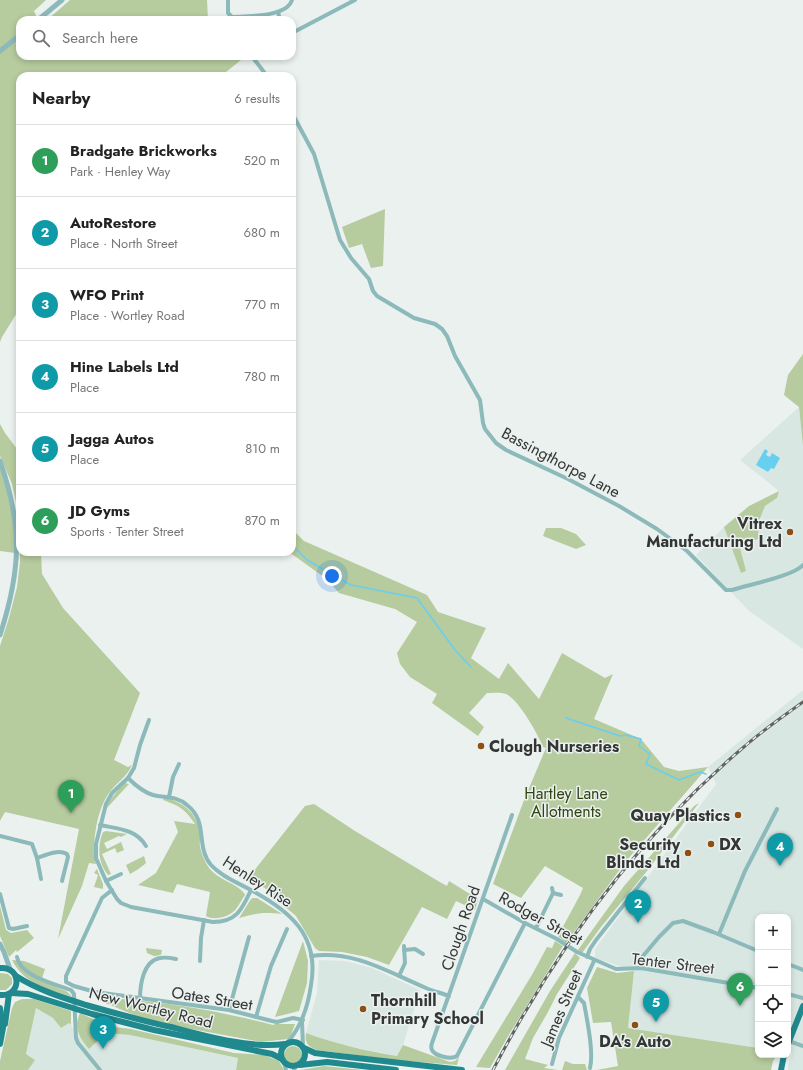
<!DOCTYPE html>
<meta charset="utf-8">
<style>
body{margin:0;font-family:Jost,sans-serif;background:#f2f2f2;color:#222}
.controls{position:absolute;right:12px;bottom:12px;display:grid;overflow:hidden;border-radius:8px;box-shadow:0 2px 6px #0003}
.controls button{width:36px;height:36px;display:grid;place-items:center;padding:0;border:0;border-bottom:1px solid #e0e0e0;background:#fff;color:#222;font:20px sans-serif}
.you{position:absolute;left:332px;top:576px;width:14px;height:14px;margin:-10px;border:3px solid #fff;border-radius:50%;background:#1a73e8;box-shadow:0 0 0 6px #1a73e833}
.badge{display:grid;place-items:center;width:26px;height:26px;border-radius:50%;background:#8d4f13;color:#fff;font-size:13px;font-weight:700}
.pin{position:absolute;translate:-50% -33px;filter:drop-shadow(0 1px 2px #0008)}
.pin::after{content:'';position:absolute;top:21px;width:14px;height:12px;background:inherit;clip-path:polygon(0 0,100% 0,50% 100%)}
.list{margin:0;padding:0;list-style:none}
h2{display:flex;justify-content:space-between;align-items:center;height:52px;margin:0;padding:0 16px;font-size:17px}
h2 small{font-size:13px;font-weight:400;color:#767676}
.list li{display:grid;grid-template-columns:26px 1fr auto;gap:12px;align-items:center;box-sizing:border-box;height:72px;padding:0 16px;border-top:1px solid #e0e0e0}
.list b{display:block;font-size:15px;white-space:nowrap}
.list p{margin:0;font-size:13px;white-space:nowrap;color:#767676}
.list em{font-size:13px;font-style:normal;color:#767676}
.icon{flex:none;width:22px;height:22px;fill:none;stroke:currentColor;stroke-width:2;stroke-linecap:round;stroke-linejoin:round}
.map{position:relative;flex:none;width:803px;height:1070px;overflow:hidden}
.search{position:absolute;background:#fff;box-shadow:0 2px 6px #0003;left:16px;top:16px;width:280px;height:44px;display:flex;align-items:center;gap:10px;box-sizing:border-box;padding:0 14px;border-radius:12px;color:#767676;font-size:15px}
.panel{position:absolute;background:#fff;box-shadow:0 2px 6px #0003;left:16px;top:72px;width:280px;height:484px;border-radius:12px}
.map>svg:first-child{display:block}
.built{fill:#d9e7e2}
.green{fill:#b6cb9e}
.water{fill:#68cff0}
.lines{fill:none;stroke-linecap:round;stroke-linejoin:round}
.stream{stroke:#68cff0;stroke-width:1.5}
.minor{stroke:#8cb9ba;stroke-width:4}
.tertiary{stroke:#8cb9ba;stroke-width:5}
.primary{stroke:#20898d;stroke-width:6}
.rail-casing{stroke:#606362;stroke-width:3}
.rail{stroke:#ebf1ef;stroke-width:1.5;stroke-dasharray:4.5;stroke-linecap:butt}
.poi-dot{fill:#8d4f13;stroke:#ebf1ef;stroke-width:1.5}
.labels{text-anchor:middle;stroke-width:3;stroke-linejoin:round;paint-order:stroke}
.street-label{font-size:16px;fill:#343635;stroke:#ebf1ef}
.poi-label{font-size:16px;font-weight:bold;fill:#343635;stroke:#ebf1ef;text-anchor:end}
.park-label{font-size:16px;fill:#30440f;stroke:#ebf1ef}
</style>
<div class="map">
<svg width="803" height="1070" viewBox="0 0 803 1070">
<rect width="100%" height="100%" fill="#ebf1ef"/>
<g class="built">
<polygon points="799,407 803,446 803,649 749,611 696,555 724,527 741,573 745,571 740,548 744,544 758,539 759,521 765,506 777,498 779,491 740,460"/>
<polygon points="803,690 803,1070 788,1070 788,1065 792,1053 788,1053 788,917 758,917 758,1048 628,1028 634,971 595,958 595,949 716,784 708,767"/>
<polygon points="319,960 345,961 372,968 420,990 403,1045 398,1056 337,1044 306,1033 317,993"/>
<polygon points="36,1008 53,1018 61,1028 69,1023 89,1049 106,1033 130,1035 238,1058 236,1070 28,1070 35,1060 26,1054"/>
</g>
<g class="green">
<polygon points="0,0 46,0 34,11 38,20 20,20 20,56 246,56 221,76 20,76 20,308 2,337 0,342"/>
<polygon points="70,0 207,0 208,20 47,20"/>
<polygon points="385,209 383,266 371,268 362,244 349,248 342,227"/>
<polygon points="803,354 803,446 799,407 784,395 788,375"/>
<path d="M 0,424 L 5,433 L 20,453 L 20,552 L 41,552 L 42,574 L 63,608 L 140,693 L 114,760 L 128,767 L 132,765 C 127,777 116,783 109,793 C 97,809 91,845 96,864 L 89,863 L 82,886 L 58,939 L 79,829 L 5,812 L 0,821 L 0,646 L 9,618 L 17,587 L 20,562 L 19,516 L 12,484 L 0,456 Z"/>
<polygon points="0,467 10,499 14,523 15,553 0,551"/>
<polygon points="779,491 777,498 765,506 759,521 758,539 744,544 740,548 746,571 741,573 724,527 749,506"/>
<polygon points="546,528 561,528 576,534 586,545 576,549 543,536"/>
<path d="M 292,529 L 304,541 L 427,595 L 438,612 L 486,628 L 471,658 L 499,679 L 508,663 L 539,699 L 562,653 L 605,678 L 613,674 L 594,719 L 641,739 L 664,767 L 679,771 L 708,767 L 626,861 L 566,943 L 558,936 L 580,895 L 583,888 L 545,866 L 521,898 L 493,884 L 524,800 L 546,748 L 543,747 C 538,734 518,699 506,694 C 501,692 492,693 487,693 L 469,713 L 484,727 L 478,736 L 432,703 L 437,694 L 410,677 L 400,664 L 397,653 L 417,622 L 395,609 L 339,593 L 328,580 L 289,552 L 292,552 Z"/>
<path d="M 125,783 L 129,784 L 106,809 C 110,798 117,791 125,783 Z"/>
<path d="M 164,798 C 183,801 198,814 200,834 C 201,838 199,842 200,846 C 201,853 205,862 209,868 C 218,880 236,883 244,893 L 245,895 C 242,899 239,905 236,909 C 230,917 214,921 206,916 L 210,892 L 177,884 L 173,893 L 138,885 L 156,873 L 178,832 L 174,821 L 195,824 C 185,809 180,806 163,800 Z"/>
<polygon points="699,803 647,871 601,927 582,953 578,950 624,886 694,806"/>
<polygon points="314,804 355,831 438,881 447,886 449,881 478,899 475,910 456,901 447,919 422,907 389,965 367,957 342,952 319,951 315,948 296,916 284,906 276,896 249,877 305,806"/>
<path d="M 106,831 L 127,834 L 121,837 L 119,836 L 104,843 L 107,849 L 121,842 L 124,850 L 117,853 L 115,848 L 102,854 L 111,874 L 108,875 C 98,863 97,846 103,832 Z"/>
<path d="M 144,856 L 146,863 C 143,866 134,872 130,874 L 126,865 Z"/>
<polygon points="97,869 103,884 103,889 94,887 98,875 94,873"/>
<path d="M 253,898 L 257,898 L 282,914 C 264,912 256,913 239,918 L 251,899 Z"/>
<polygon points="0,906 6,930 11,933 27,930 34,938 17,952 16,950 9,957 0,936"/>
<polygon points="303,941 308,961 307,983 299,1011 275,1017"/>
<polygon points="555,941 563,946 507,1038 490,1068 476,1067 533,973 547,947 552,948"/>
<polygon points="146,948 162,950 161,955 154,956 147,953"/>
<polygon points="575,953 580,958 557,994 548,1012 533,1038 525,1059 548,1065 544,1068 558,1070 505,1070 550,991"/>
<path d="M 12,960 L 24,961 L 45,969 L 41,981 L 66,991 L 73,997 C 48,989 25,985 12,960 Z"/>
<polygon points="597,967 617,973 634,971 628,1028 758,1048 758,1055 777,1055 773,1061 771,1070 597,1070 618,1066 611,1022 593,1023 587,988"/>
<polygon points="0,973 8,974 12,978 12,984 6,990 0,990"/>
<path d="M 99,994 L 111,997 L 111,1001 L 119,1003 L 122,999 C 173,1003 223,1012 273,1025 L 275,1024 L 295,1024 L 291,1035 L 288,1039 L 261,1042 L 181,1027 L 139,1017 L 98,1000 Z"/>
<polygon points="22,999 34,999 71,1011 71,1025 69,1023 61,1028 53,1018 36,1008 26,1054 35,1060 28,1070 0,1070 0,1061 12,1008 15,1002"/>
<path d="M 80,1013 L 97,1021 L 96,1025 L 100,1028 L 107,1026 L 131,1029 L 234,1053 L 264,1055 L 279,1061 L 284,1070 L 236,1070 L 238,1058 L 130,1035 L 106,1033 L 89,1049 C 80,1038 73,1029 80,1013 Z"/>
<path d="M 306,1033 C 336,1044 366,1051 397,1056 L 403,1045 L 450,1062 L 455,1061 L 459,1057 L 457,1065 L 393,1060 L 317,1050 C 309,1047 304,1043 306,1033 Z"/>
<circle cx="293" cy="1055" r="9"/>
<polygon points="565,1061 573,1064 585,1064 587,1070 562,1070"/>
<polygon points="324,1066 363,1070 300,1070"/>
</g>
<polygon class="water" points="765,449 768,451 766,455 770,457 772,453 780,458 774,469 771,468 768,472 756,465"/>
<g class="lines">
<g class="stream">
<polyline points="292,545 307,560 351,585 417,598 455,650 471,667"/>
<polyline points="566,718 620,736 626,735 641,739 639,746 650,754 646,764 679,780 700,772 706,774"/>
</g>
<g class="minor">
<path d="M 228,0 L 228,13 L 232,17 C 248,16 287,17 292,0"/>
<polyline points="278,12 280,20"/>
<polyline points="292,33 355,0"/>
<polyline points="257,56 254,59 267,76"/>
<path d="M 292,113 L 314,154 L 340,240 L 351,258 L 369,279 L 373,291 L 377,296 L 414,318 L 435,324 L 442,329 L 447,336 L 455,356 L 480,400 L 483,423 L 485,429 L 496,443 L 506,450 L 568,479 L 619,506 L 657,529 L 687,551 L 726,590 L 732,590 C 747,585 794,576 803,565"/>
<path d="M 149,720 L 140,745 L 134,768 L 128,778 L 112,793 L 106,804 L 96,844 L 96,858 L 106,881 L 117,899 L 121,903 L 131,907 L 213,922 C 237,922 242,909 251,890"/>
<path d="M 128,778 C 135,785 143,792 153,795 C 165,798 177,796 187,805 C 209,822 195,846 211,865 C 221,876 236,882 249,889 C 289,910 320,935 311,985 C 308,1007 302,1026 287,1043"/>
<polyline points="169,797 173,777 179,764"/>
<path d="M 512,815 L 432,1043 C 431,1046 431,1048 432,1050 C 435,1056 451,1060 457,1056 L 525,923"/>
<path d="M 100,825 C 118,829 136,829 146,846"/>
<polyline points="0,836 32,844 37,858 41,879"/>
<path d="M 37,858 C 46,855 58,849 67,854 L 68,857 L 62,881"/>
<polyline points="106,881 121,874"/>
<polyline points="552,888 553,893 561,895"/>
<polyline points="112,890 102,898 66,976 66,982 74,986 95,992 229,1010 272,1021 277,1022 293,1018 303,1020"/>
<polyline points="0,894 9,928 13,929 27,926"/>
<polyline points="483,899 525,923 557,939 577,952 616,969 641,968 758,988"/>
<polyline points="536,928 553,893"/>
<polyline points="719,934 745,871 777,809"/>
<polyline points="404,950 415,949 423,954"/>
<path d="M 311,956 C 354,950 388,972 426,988 C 433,991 441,993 449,996"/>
<path d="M 17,957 C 20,976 55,984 71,990 L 74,994 L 76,1038 L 78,1043 L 100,1070"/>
<polyline points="587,957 590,949 596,940 645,878"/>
<polyline points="200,961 201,938 204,920"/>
<polyline points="788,964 803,970"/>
<polyline points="641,968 640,962 643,956 659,937 673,923 683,921 713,932 758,951"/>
<polyline points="399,976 405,963 404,946"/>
<polyline points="788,994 803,998"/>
<path d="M 578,997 L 584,1003 C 587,1020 594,1052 590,1068"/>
<path d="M 140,999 C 140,985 143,961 160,958 C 165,957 171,958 176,959"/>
<polyline points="229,1010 249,937"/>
<polyline points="256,1017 271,966 287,929"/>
<polyline points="302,1022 303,1046"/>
<polyline points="789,1041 803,1046"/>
<polyline points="284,1063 286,1070"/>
<polyline points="552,1064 559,1038 594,961"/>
<polyline points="294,1070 296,1066"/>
</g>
<g class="tertiary">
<polyline points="38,20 62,0"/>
<polyline points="0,51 20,35"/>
<path d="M 0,461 C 23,526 21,570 0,635"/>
<polyline points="0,944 4,952 10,969"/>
</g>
<g class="primary">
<path d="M 0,968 C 22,966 22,997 0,995"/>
<path d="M 16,976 C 38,990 61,997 86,1005 C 114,1013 143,1021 171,1027 C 205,1036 251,1049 285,1044"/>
<polyline points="11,993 28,994 92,1014 154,1030 262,1052 272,1054 282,1059"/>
<polyline points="0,1008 3,1028 0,1044"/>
<polyline points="5,1024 9,994"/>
<circle cx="293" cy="1054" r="12"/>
<polyline points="788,1044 803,1006"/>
<polyline points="304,1048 315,1053 331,1055 462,1070"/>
<polyline points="300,1065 327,1062 396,1070"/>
<polyline points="781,1070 784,1055"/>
</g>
<g class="rail-casing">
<path id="rail" d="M 493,1070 C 556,949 640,835 745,746 C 763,730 784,716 803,702"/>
</g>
<use href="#rail" class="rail"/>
</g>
<g class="poi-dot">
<circle cx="790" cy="532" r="4"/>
<circle cx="481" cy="746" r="4"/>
<circle cx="738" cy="815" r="4"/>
<circle cx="711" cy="844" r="4"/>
<circle cx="688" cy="853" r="4"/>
<circle cx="363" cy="1009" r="4"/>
<circle cx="635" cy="1025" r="4"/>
</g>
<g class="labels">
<g class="street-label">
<text transform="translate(561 462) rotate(28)" y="6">Bassingthorpe Lane</text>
<text transform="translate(258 881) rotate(33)" y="6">Henley Rise</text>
<text transform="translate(541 918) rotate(29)" y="6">Rodger Street</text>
<text transform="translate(460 928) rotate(-71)" y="6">Clough Road</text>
<text transform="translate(673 963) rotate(7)" y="6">Tenter Street</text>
<text transform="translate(212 998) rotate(9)" y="6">Oates Street</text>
<text transform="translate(151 1007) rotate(14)" y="6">New Wortley Road</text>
<text transform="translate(561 1008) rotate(-67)" y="6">James Street</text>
</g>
<g class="poi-label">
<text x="782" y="529">Vitrex<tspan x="782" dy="18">Manufacturing Ltd</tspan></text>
<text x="489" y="752" text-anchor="start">Clough Nurseries</text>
<text x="730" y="821">Quay Plastics</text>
<text x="680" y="850">Security<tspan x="680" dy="18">Blinds Ltd</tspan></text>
<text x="719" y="850" text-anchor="start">DX</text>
<text x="371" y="1006" text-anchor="start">Thornhill<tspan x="371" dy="18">Primary School</tspan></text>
<text x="635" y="1047" text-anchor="middle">DA's Auto</text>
</g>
<g class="park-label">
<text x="566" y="799">Hartley Lane<tspan x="566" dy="18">Allotments</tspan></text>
</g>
</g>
</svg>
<div class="controls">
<button>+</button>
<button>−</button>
<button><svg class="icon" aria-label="locate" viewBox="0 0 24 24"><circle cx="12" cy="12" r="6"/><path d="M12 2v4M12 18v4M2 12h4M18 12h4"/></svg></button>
<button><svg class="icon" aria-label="layers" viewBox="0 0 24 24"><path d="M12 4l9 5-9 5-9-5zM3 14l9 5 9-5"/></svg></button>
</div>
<div class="you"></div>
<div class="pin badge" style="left:71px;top:813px;background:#2e9e5b">1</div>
<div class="pin badge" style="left:638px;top:923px;background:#0f9aa8">2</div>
<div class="pin badge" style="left:103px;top:1049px;background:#0f9aa8">3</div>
<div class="pin badge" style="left:780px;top:866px;background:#0f9aa8">4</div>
<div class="pin badge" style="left:656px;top:1022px;background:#0f9aa8">5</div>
<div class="pin badge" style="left:740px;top:1006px;background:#2e9e5b">6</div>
<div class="search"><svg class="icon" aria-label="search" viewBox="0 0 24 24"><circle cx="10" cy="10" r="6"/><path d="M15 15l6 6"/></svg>Search here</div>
<section class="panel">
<h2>Nearby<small>6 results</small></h2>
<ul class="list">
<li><span class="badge" style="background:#2e9e5b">1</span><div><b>Bradgate Brickworks</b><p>Park · Henley Way</p></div><em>520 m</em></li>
<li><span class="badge" style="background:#0f9aa8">2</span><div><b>AutoRestore</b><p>Place · North Street</p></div><em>680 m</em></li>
<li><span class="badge" style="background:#0f9aa8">3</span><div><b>WFO Print</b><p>Place · Wortley Road</p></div><em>770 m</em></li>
<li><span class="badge" style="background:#0f9aa8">4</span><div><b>Hine Labels Ltd</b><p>Place</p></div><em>780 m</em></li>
<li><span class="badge" style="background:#0f9aa8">5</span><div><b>Jagga Autos</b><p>Place</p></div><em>810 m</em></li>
<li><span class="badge" style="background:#2e9e5b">6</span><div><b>JD Gyms</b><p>Sports · Tenter Street</p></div><em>870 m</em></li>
</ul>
</section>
</div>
